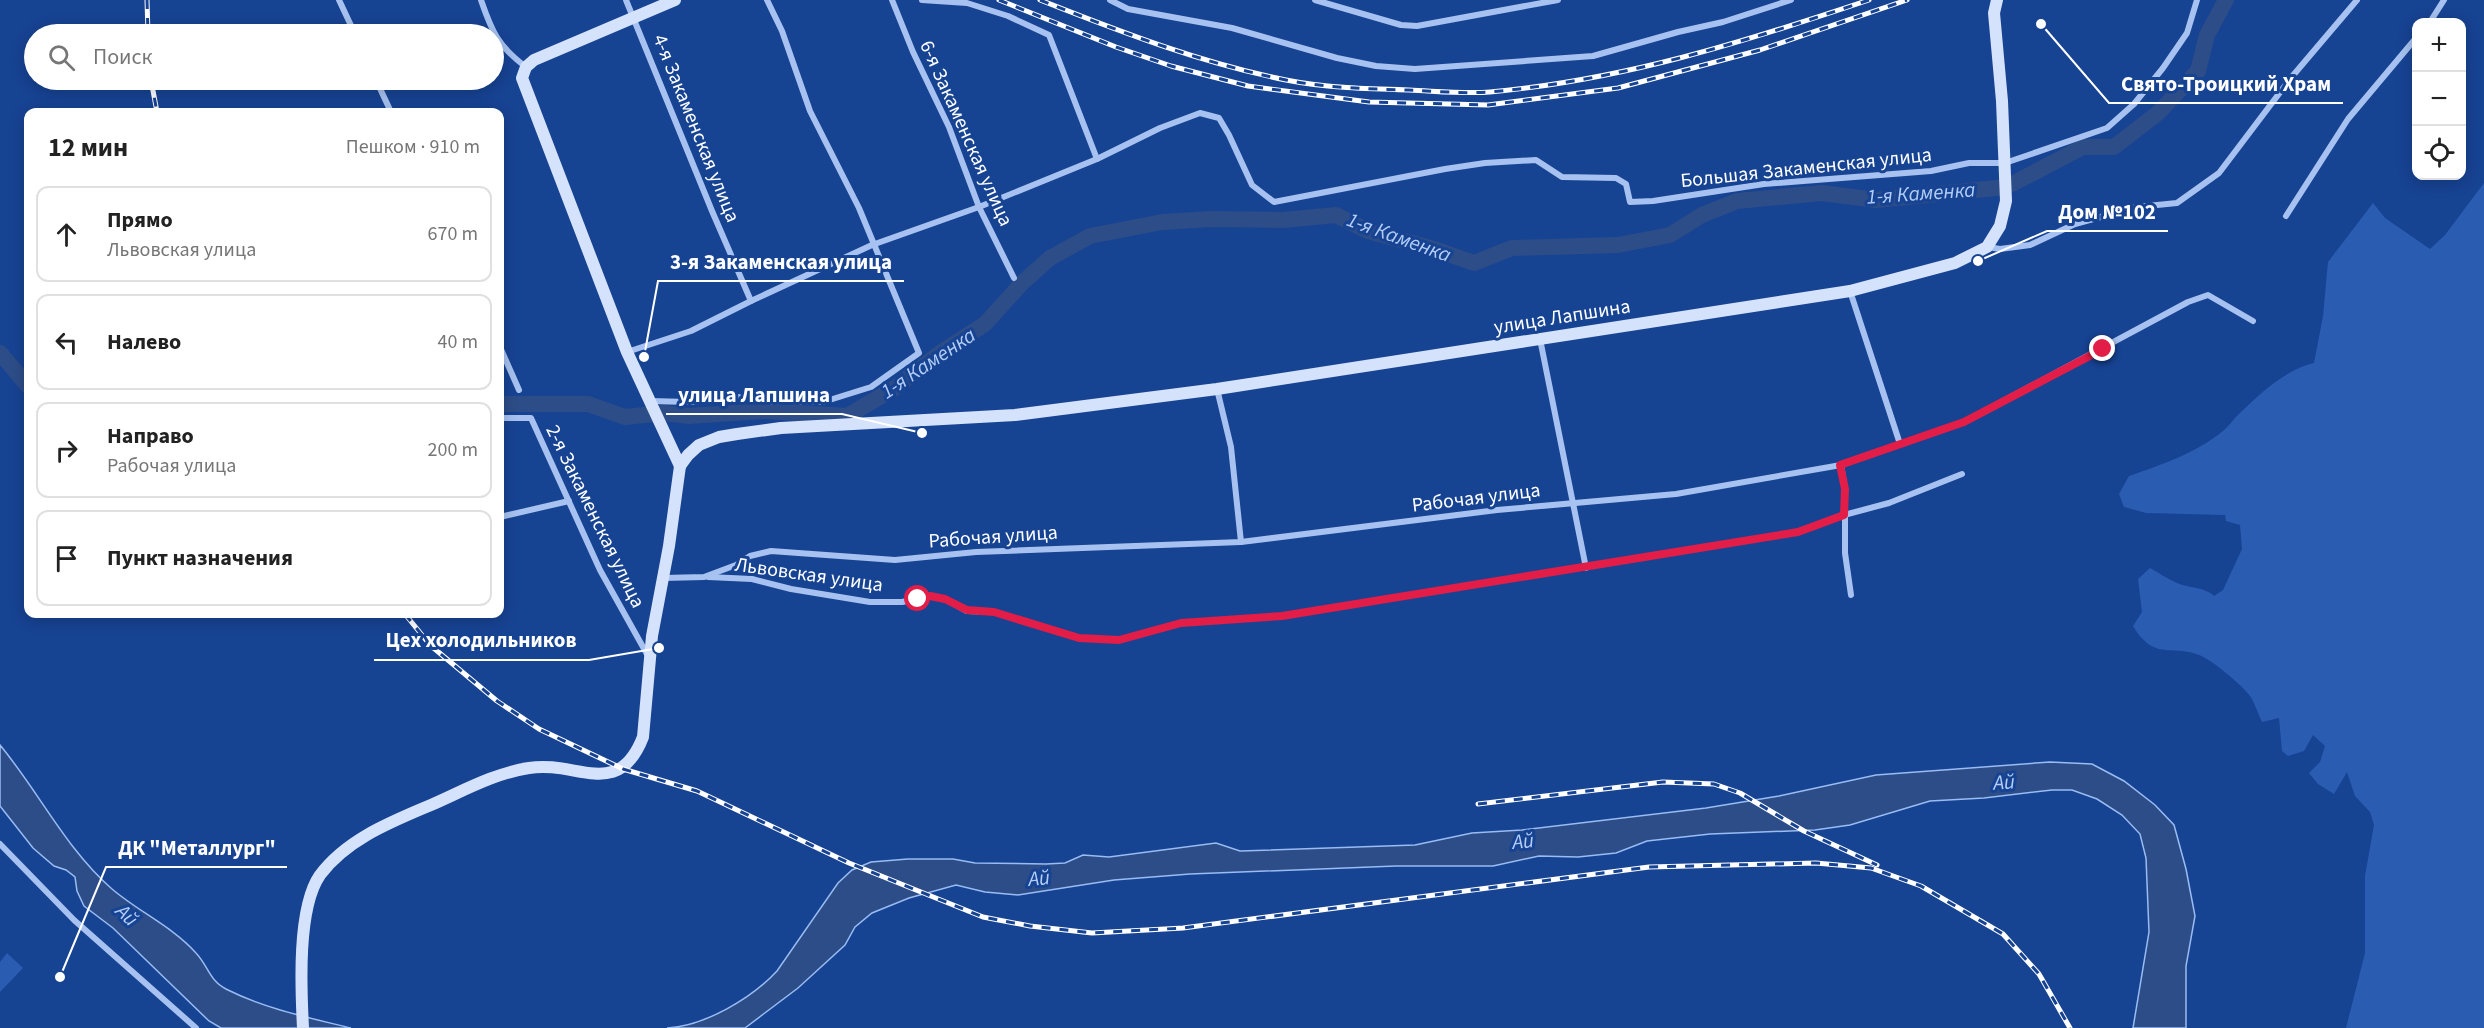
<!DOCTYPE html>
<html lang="ru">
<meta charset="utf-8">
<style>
body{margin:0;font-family:"Source Sans 3",sans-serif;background:#f6f6f6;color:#222}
.controls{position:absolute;right:18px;top:18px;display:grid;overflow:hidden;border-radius:12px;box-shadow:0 3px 15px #0003}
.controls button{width:54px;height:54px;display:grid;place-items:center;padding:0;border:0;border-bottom:2px solid #e0e0e0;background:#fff;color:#222;font:30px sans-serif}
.stop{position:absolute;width:18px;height:18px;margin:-14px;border:4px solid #e11d48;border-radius:50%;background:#fff}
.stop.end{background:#e11d48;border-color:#fff;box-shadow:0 2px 6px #0008}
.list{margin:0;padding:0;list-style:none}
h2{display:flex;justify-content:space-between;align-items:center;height:78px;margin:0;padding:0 24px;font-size:26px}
h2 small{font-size:20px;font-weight:400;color:#767676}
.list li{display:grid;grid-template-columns:39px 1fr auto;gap:18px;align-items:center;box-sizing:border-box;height:96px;margin:0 12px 12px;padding:0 12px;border:2px solid #e0e0e0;border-radius:12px}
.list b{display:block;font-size:22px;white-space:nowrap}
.list p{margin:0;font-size:20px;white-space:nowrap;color:#767676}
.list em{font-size:20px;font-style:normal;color:#767676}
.icon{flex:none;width:33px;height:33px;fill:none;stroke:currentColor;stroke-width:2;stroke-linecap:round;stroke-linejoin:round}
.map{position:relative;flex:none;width:2484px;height:1028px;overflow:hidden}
.search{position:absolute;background:#fff;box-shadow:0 3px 15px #0003;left:24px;top:24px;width:480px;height:66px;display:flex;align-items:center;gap:15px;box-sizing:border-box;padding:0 21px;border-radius:33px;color:#767676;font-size:22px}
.panel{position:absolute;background:#fff;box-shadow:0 3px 15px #0003;left:24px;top:108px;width:480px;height:510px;border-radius:12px}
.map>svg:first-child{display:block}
.green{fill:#2a5cb2}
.water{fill:#2d4d88;stroke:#99bcf3;stroke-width:1.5}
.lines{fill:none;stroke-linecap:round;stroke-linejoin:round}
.river{stroke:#2d4d88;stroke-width:16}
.street{stroke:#a7c2f0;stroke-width:6}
.secondary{stroke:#d5e2fb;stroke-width:12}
.rail-casing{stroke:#fff;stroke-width:5}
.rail{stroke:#174393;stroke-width:3;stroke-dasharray:9;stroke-linecap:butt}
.route{stroke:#e11d48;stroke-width:8}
.labels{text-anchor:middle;stroke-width:6;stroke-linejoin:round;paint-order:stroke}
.street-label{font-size:20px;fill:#fff;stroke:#174393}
.water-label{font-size:21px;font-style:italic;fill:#b3cdf7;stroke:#174393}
.leader{fill:none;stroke:#fff;stroke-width:2}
.callout-dot{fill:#fff;stroke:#174393;stroke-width:2}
.callout-label{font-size:21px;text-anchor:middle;font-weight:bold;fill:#fff;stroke:#174393;stroke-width:6;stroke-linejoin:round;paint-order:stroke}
</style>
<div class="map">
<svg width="2484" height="1028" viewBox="0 0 2484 1028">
<rect width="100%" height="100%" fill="#174393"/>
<g class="green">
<path d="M 2484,183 L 2484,1028 L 2346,1028 L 2365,953 L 2365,876 L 2374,825 L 2370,812 L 2355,796 L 2347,772 L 2334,794 L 2318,784 L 2309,773 L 2320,762 L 2325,746 L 2313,735 L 2304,751 L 2288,756 L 2282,751 L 2279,718 L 2262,722 C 2258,714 2255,703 2250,696 C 2242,685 2211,659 2199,655 C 2171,644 2155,662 2133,626 L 2142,612 L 2138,579 L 2150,568 C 2159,573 2168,579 2177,583 C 2189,588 2205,587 2214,596 L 2223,590 L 2242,549 L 2240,525 L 2226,521 L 2225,515 L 2146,513 L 2124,507 L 2119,494 L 2129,476 C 2161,465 2196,453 2223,431 C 2230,425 2235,417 2242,411 C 2262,392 2287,369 2314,363 L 2323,316 L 2328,262 L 2373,203 L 2385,218 L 2430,249 L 2445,235 Z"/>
<polygon points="7,953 23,968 0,992 0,962"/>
</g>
<g class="water">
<path d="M 0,745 C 39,792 66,849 112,889 C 139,912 173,927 196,953 C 209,967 209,981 228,990 C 266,1009 310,1018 351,1028 L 221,1028 L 209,1021 L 113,928 L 84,906 L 77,891 L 75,877 L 66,870 L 54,866 L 33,848 L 0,806 Z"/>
<path d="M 2050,762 L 2092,764 L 2124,781 L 2155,805 L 2174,825 L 2186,869 L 2195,916 L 2186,966 L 2186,1028 L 2133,1028 L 2149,932 L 2146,858 L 2140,834 L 2122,815 L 2097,799 L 2072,790 L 2052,790 L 1984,798 L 1930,801 L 1850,825 L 1815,830 L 1710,834 L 1647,841 L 1616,853 L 1578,857 L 1539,856 L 1493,866 L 1396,866 L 1190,874 L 1114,880 L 1018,895 L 985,892 L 956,885 L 909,898 L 872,913 L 855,927 L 845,945 L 798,988 L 745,1028 L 667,1028 C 705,1026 752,998 777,971 L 838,883 L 852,870 L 871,862 L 908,859 L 953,859 L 975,863 L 1046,864 L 1065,863 L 1083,855 L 1109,857 L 1216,843 L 1240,851 L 1415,845 L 1472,833 L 1522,830 L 1706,808 L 1779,796 L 1876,775 Z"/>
</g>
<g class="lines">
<g class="river">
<polyline points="0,353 28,386"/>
<polyline points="500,404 588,404 625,417 664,413 689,416 765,411 847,416 895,388 940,353 985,324 1022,283 1050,258 1090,236 1162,222 1211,219 1283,220 1336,215 1368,231 1434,249 1474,263 1512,248 1618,245 1670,235 1702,215 1737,201 1822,193 1876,200 1997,188 2014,183 2083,147 2114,147 2158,113 2198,71 2207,35 2226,0"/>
</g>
<g class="street">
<polyline points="339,0 355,34"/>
<path d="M 481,0 C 492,32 498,46 526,67"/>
<polyline points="626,0 712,211 751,301"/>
<polyline points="892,0 913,52 949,127 979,207 1014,278"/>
<polyline points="922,0 967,3 1008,16 1049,35 1097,159"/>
<polyline points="1110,0 1128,9 1232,28 1337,58 1376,66 1415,69 1593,56 1678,32 1723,22 1791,0"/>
<polyline points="1315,0 1401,25 1417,26 1558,0"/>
<polyline points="2430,22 2444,0"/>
<polyline points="376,80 391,112"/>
<polyline points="2286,216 2348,119 2416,38"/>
<polyline points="1988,247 2000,249 2030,245 2075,224 2137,207 2177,203 2219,173 2290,79 2357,0"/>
<polyline points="1850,291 1900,444"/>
<polyline points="1540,339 1586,568"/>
<polyline points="500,347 519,390"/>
<polyline points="627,352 691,331 751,301 872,245 979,207 1097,159 1160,128 1200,113 1219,118 1229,135 1252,185 1274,202 1445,169 1485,163 1536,160 1562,177 1616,178 1626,184 1630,202 1653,201 1764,184 1931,171 1969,163 2005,163 2107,128 2134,104 2163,68 2187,33 2197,0"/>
<polyline points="1217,389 1231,447 1241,542"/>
<polyline points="650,401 689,402 738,397 767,402 823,402 871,387 919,353 859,208 810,111 782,31 767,0"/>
<polyline points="500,418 531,418 600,570 648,656"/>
<polyline points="1841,465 1845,489 1845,553 1851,595"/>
<polyline points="500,517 569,501"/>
<polyline points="708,577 752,579 791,589 870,602 902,602 930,596 945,599 967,611 994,612 1079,638 1119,640 1181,623 1282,616 1798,532 1844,515 1889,503 1962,474"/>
<polyline points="663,578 704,577 736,565 750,556 771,551 895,560 976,552 1241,542 1497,510 1676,494 1841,465 1964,422 2188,302 2208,295 2253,321"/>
<polyline points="0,844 74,920 196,1028"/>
</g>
<g class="secondary">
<polyline points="680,466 688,455 699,445 719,437 737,434 781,428 1015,415 1217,389 1850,291 1955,263 1987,247 2000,226 2006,201 2002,101 1994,13 1997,0"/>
<path d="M 303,1028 C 301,989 297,908 320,875 C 347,839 391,822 431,805 C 463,791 495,773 529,768 C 577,760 618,801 643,737 L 652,636 L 669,546 L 680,466 L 627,352 L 522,78 L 526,67 L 534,60 L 675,0"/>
</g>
<g class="rail-casing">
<g id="rail">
<polyline points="147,0 148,34"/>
<polyline points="999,0 1116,47 1171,66 1248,86 1369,102 1488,105 1618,88 1760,50 1907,0"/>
<path d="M 1040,0 C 1121,32 1201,63 1286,80 C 1326,88 1368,89 1409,90 C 1435,91 1464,94 1490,92 C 1623,80 1744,42 1869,0"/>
<polyline points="151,80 157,112"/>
<polyline points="405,614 430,645 497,701 539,729 623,769 697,791 849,863 983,917 1030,926 1092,933 1183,928 1649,867 1816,863 1871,868 1921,886 2003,934 2039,974 2070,1028"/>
<polyline points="1478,804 1663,782 1714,784 1740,793 1804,831 1877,865"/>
</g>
</g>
<use href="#rail" class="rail"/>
</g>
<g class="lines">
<polyline class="route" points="918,599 930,596 945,599 967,610 994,612 1079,638 1119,640 1181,623 1282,616 1798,532 1844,515 1845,489 1840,465 1964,422 2103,349"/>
</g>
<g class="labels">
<g class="street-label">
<text transform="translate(697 128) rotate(68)" y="7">4-я Закаменская улица</text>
<text transform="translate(967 133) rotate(66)" y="7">6-я Закаменская улица</text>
<text transform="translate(1806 167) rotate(-6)" y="7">Большая Закаменская улица</text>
<text transform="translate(1562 316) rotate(-9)" y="7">улица Лапшина</text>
<text transform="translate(1476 497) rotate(-7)" y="7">Рабочая улица</text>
<text transform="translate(596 516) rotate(64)" y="7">2-я Закаменская улица</text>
<text transform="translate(993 536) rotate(-4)" y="7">Рабочая улица</text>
<text transform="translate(809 574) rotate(8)" y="7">Львовская улица</text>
</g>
<g class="water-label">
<text transform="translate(1921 193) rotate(-4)" y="7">1-я Каменка</text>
<text transform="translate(1399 237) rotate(20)" y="7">1-я Каменка</text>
<text transform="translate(928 363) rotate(-34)" y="7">1-я Каменка</text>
<text transform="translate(2004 782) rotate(-4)" y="7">Ай</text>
<text transform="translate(1523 841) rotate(-6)" y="7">Ай</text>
<text transform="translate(1039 878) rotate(-6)" y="7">Ай</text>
<text transform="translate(127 915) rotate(44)" y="7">Ай</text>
</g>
</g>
<path class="leader" d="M2041 24L2109 103H2343M1978 261L2047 231H2168M644 357L658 281H904M922 433L842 414H666M659 648L589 660H374M60 977L106 867H287"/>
<g class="callout-dot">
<circle cx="2041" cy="24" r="6"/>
<circle cx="1978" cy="261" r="6"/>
<circle cx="644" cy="357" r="6"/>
<circle cx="922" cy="433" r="6"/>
<circle cx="659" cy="648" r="6"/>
<circle cx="60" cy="977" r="6"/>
</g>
<g class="callout-label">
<text x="2226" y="91">Свято-Троицкий Храм</text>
<text x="2107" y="219">Дом №102</text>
<text x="781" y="269">3-я Закаменская улица</text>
<text x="754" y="402">улица Лапшина</text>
<text x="481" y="647">Цех холодильников</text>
<text x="197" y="855">ДК "Металлург"</text>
</g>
</svg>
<div class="controls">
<button>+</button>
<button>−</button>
<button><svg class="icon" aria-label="locate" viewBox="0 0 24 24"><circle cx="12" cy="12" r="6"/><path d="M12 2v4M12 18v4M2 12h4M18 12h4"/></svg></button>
</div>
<div class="stop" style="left:918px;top:599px"></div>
<div class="stop end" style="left:2103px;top:349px"></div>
<div class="search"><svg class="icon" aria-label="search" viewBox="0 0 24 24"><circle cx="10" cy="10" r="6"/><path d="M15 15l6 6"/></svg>Поиск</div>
<section class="panel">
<h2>12 мин<small>Пешком · 910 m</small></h2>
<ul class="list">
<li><svg class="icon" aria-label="ahead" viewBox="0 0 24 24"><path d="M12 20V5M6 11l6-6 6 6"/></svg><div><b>Прямо</b><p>Львовская улица</p></div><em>670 m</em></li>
<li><svg class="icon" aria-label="left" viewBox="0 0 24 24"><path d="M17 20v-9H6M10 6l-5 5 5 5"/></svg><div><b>Налево</b></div><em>40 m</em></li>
<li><svg class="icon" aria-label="right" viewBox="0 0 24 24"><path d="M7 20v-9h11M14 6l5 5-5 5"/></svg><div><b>Направо</b><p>Рабочая улица</p></div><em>200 m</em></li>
<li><svg class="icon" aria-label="arrive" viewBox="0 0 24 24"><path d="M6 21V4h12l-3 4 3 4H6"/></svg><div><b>Пункт назначения</b></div></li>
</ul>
</section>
</div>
